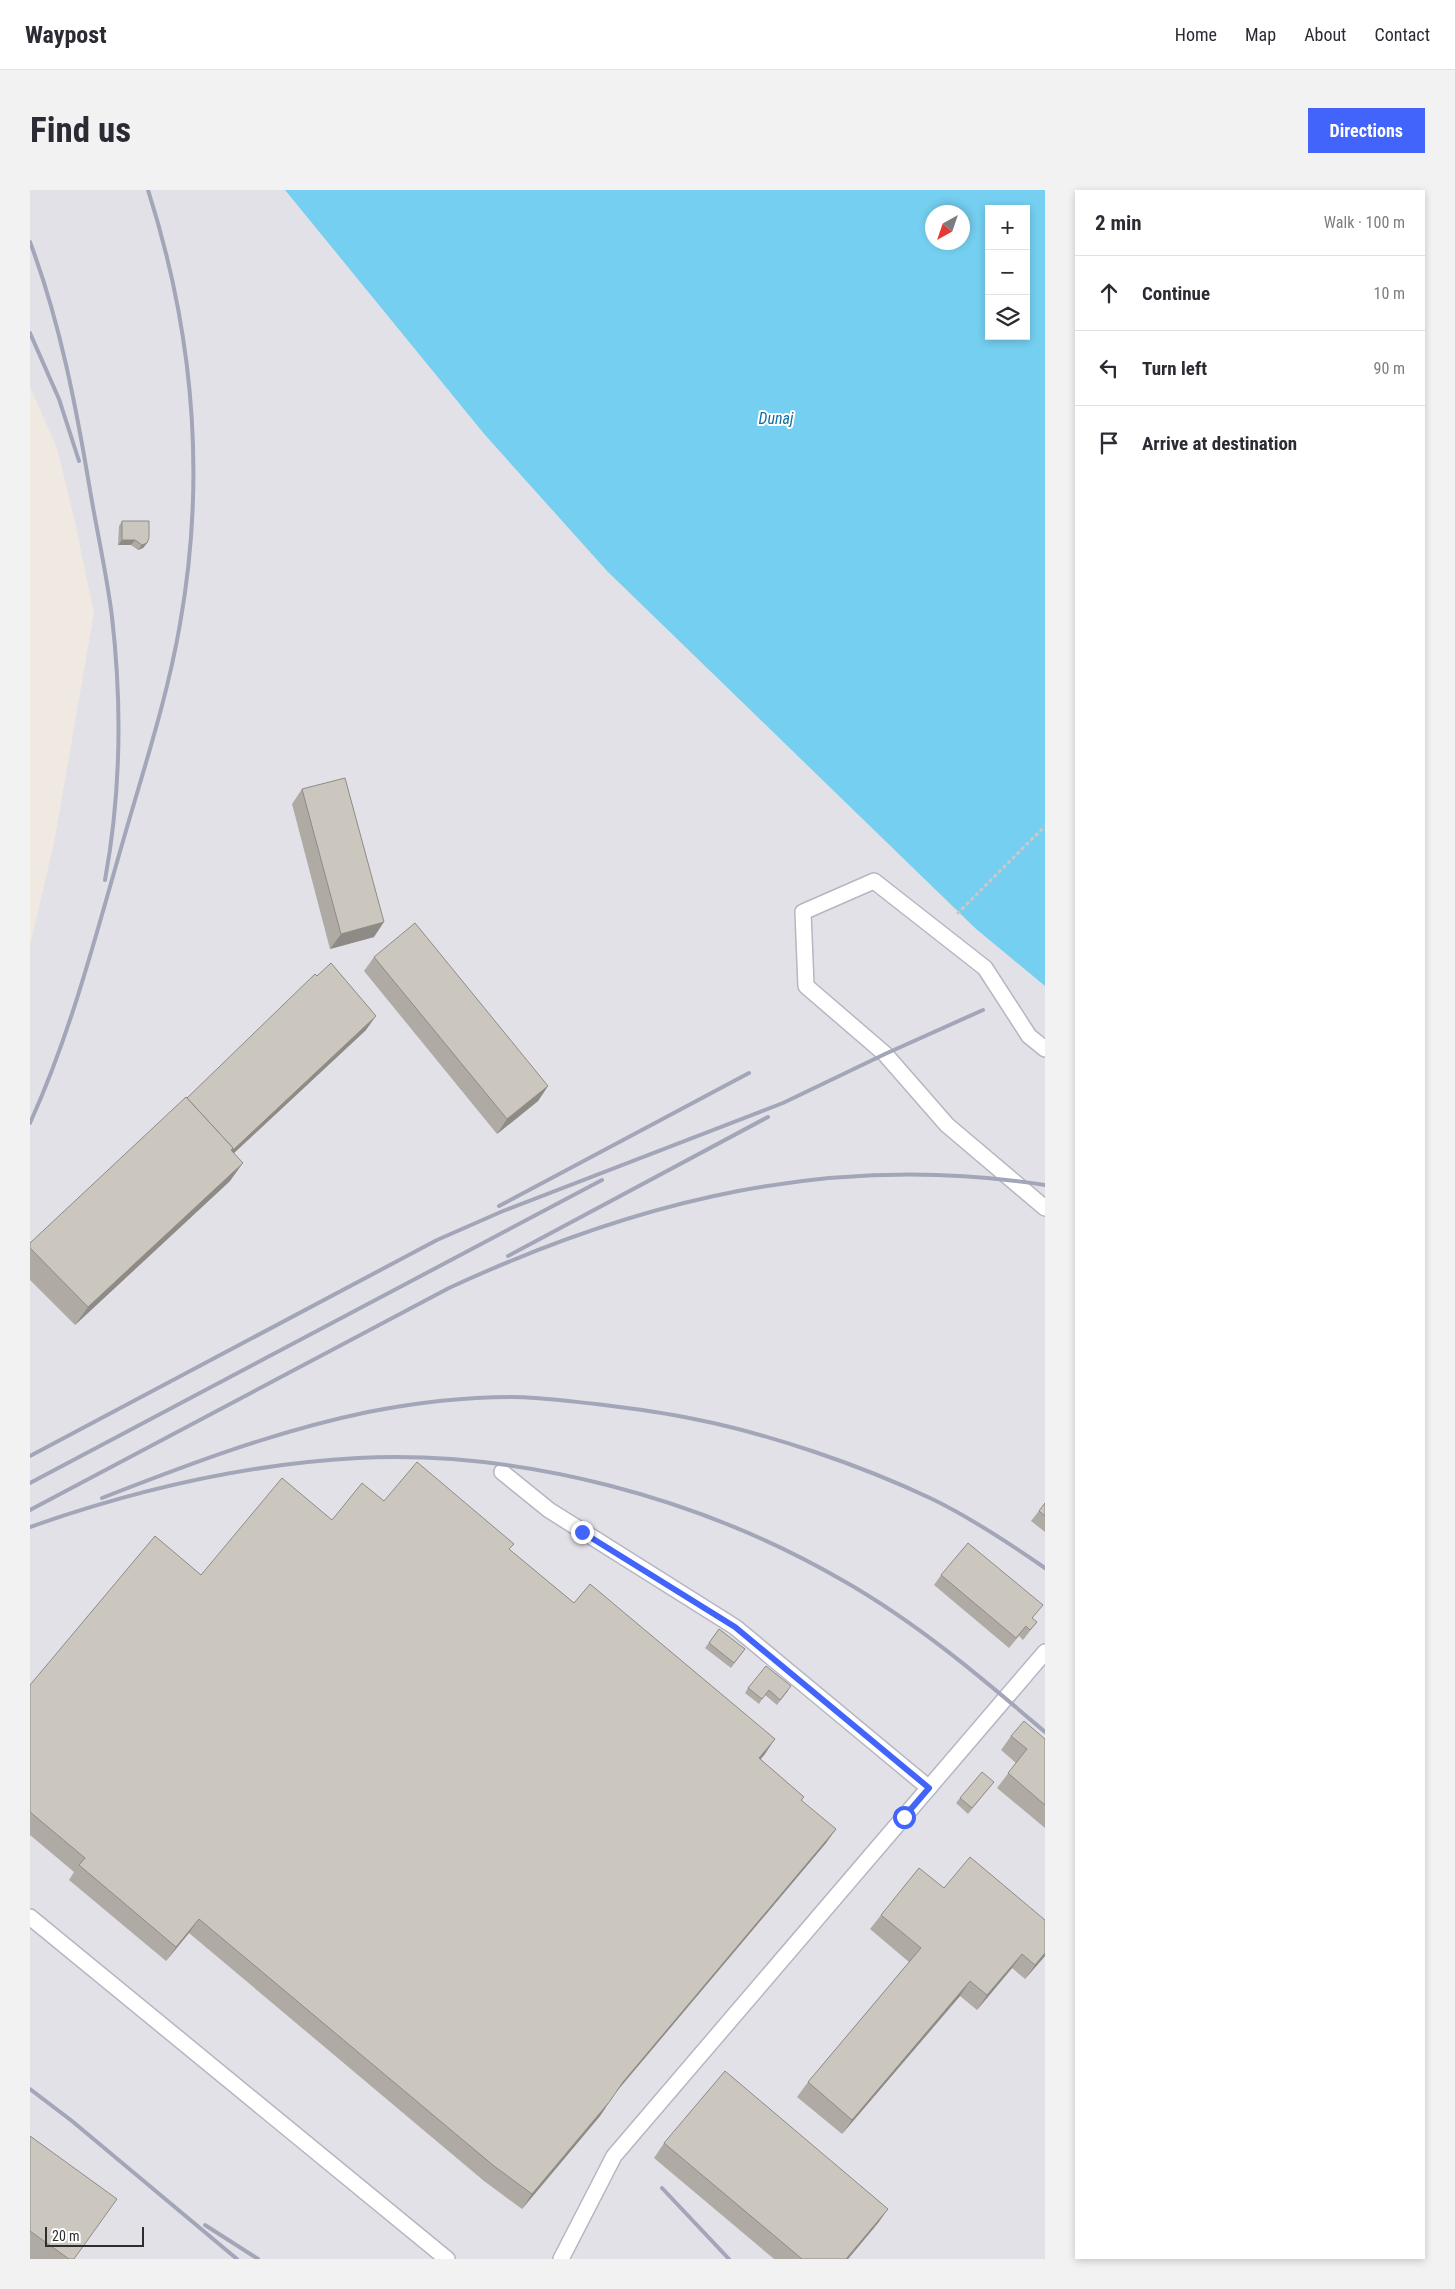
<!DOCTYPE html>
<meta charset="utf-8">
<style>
body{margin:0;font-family:"Roboto Condensed",sans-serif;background:#f2f2f3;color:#2b2b33}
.controls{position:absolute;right:15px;top:15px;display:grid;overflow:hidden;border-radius:0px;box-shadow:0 2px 8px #0003}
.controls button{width:45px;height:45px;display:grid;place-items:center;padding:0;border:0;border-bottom:1px solid #e1e1e2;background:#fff;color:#2b2b33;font:25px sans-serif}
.compass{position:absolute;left:895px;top:15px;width:45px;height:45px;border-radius:50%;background:#fff;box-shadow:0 2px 8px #0003;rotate:220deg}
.scale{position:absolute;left:15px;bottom:12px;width:99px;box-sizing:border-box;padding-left:5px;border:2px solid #2e2e2e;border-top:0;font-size:14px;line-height:18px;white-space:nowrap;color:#2e2e2e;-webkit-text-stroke:4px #fff;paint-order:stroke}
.stop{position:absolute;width:15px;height:15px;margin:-11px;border:4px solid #4264fb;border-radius:50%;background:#fff}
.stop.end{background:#4264fb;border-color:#fff;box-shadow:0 1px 5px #0008}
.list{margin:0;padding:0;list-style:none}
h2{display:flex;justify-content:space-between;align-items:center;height:65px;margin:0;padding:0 20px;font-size:21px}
h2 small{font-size:16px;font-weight:400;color:#7c7c81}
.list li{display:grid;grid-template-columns:32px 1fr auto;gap:15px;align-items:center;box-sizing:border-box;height:75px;padding:0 20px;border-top:1px solid #e1e1e2}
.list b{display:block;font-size:19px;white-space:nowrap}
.list em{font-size:16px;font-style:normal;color:#7c7c81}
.icon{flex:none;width:28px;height:28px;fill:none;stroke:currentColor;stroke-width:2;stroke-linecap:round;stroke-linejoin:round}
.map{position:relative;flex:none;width:1015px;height:2069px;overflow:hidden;border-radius:0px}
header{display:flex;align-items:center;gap:30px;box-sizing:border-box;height:70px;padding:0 25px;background:#fff;border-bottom:1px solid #e1e1e2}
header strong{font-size:24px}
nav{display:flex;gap:28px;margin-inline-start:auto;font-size:18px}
.intro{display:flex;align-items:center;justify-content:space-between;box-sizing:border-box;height:120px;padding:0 30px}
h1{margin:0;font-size:35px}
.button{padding:12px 22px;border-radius:0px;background:#4264fb;color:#fff;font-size:18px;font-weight:700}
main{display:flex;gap:30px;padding:0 30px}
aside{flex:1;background:#fff;border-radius:0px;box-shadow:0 2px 8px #0003}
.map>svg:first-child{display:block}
.industrial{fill:#e3e1e8}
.water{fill:#75cff0;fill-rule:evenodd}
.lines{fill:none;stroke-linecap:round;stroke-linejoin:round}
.service-casing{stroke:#b4b7c1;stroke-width:18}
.path{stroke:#c9c9c9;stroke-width:3;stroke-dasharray:4 2.5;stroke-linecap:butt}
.service{stroke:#fff;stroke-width:15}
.rail{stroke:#a3a6b8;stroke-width:4}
.wall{fill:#afaba4}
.shaded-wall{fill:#8e8b86}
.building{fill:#cbc7bf;stroke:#8e8b86}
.route{stroke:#4264fb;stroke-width:6}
.labels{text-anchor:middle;stroke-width:4;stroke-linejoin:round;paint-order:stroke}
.water-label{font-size:16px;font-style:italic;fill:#0d6fa3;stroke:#fff}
</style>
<header>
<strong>Waypost</strong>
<nav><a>Home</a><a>Map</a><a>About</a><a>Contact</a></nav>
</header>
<div class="intro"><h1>Find us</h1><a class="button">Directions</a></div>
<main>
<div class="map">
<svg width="1015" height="2069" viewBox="0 0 1015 2069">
<rect width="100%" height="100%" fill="#efe9e1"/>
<polygon class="industrial" points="0,0 255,0 455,245 577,381 945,738 1015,796 1015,2069 0,2069 0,756 24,653 64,423 44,328 27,258 0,197"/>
<path class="water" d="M 255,0 L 1015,0 L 1015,796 L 945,738 L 577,381 L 455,245 ZM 959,19 L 996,19 L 996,146 L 959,146 ZM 902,22 L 932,22 L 932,52 L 902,52 Z"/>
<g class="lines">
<g class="service-casing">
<g id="service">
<polyline points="1015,859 999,846 955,778 844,691 773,722 776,796 855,864 917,935 1015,1018"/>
<polyline points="472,1282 519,1320 705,1437 899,1598"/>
<polyline points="0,1727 417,2069"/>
<polyline points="531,2069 584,1966 1015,1462"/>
</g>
</g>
<polyline class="path" points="927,724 1015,636"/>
<use href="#service" class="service"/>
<g class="rail">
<path d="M 0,52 C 30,132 46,216 60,300 C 67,342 77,385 82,427 C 92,514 91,603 75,690"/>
<polyline points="0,143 29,209 49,271"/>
<path d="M 0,933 C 40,845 64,752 91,658 C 112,584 137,510 150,434 C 176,288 163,141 118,0"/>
<polyline points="469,1016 719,883"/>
<polyline points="478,1066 738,927"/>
<polyline points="0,1266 407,1050 473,1021 753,913 855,864 953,820"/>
<polyline points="0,1293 572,990"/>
<path d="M 72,1308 C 159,1274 246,1241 338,1222 C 384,1213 434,1207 481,1207 C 510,1207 537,1211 566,1214 C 599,1218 632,1222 664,1229 C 740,1244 830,1275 900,1308 C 940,1327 979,1353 1015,1378"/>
<path d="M 0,1320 L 419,1098 C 611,1009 803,962 1015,995"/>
<path d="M 0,1337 C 105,1300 216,1274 328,1268 C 492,1260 670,1308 812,1390 C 886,1432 951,1487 1015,1542"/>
<polyline points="0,1899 42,1931 207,2069"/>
<polyline points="632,1998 699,2069"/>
<polyline points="175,2035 228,2069"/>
</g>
</g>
<g class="wall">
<polygon points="92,331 117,353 113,358 108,360 101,355 88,355 89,336"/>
<polygon points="272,599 344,747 300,759 262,614"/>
<polygon points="344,767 518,896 508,911 467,944 334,781"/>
<polygon points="336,840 204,963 200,991 45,1135 0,1090 0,1053 157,908"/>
<polygon points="354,1311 480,1360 544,1413 735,1564 730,1569 774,1607 771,1611 806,1639 796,1653 586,1902 570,1926 492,2019 454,1991 159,1743 136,1771 39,1690 44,1682 0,1645 0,1495 171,1385 302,1330"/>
<polygon points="1015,1313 1015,1342 1001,1331"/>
<polygon points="911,1385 1003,1429 1007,1432 993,1450 989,1446 979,1458 904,1395"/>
<polygon points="689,1439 715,1459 701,1478 675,1458"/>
<polygon points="718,1498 758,1501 747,1515 735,1505 729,1514 715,1503"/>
<polygon points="981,1546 1015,1549 1015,1638 967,1598 986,1573 971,1560"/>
<polygon points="964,1592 938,1624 926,1613 930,1608"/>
<polygon points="914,1698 1015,1766 995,1789 982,1778 947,1820 930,1806 812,1944 767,1907 778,1892 879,1772 840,1739 851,1725"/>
<polygon points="0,1946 45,2069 0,2069"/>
<polygon points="634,1953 858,2019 848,2033 818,2069 744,2069 624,1968"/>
</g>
<g class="shaded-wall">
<polygon points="92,350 105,350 101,355 88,355"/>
<polygon points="117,353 113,358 108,360 112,355"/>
<polygon points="354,732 344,747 300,759 311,744"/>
<polygon points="346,826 336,840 188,978 201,960"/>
<polygon points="518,896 508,911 467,944 477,929"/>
<polygon points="213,973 200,991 45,1135 58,1117"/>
<polygon points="745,1549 735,1564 719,1583 729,1568"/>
<polygon points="806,1639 796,1653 582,1907 593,1892"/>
<polygon points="169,1729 159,1743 136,1771 146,1757"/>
<polygon points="1015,1763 1015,1766 995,1789 1005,1775"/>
<polygon points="992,1764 982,1778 947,1820 957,1805"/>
<polygon points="940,1791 930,1806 812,1944 822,1930"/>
<polygon points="580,1911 570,1926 492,2019 502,2004"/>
<polygon points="858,2019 848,2033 818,2069 816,2069"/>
</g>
<g class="building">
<polygon points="92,331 119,331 119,348 117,353 112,355 105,350 92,350"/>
<polygon points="315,588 354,732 311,744 272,599"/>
<polygon points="385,733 518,896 477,929 344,767"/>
<polygon points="301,773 346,826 202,961 203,958 157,908 285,784 287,786"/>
<polygon points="156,907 203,958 201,960 213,973 58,1117 0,1058 0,1053"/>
<polygon points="387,1272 484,1354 479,1359 544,1413 560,1394 745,1549 729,1568 774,1607 771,1610 806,1639 593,1892 580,1911 502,2004 464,1976 169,1729 146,1757 49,1675 55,1668 0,1622 0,1495 125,1346 171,1385 252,1288 302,1330 332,1293 354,1311"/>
<polygon points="1015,1313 1015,1326 1009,1321"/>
<polygon points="938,1353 1013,1415 1002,1428 1007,1432 1000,1440 996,1436 986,1448 911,1385"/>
<polygon points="689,1439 715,1459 704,1473 679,1453"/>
<polygon points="736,1476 761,1496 750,1510 739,1500 732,1509 718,1498"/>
<polygon points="994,1531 1015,1549 1015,1615 978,1583 997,1559 981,1546"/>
<polygon points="952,1582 964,1592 942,1618 930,1608"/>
<polygon points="940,1667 1015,1730 1015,1763 1005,1775 992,1764 957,1805 940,1791 822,1930 778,1892 891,1758 851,1725 889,1678 914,1698"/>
<polygon points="695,1881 858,2019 816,2069 772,2069 634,1953"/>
<polygon points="0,1946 87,2009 44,2069 39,2069 0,2041"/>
</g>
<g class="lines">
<polyline class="route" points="552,1342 705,1437 899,1598 874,1627"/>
</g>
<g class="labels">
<g class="water-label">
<text x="746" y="234">Dunaj</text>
</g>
</g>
</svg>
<div class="controls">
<button>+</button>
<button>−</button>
<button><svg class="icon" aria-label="layers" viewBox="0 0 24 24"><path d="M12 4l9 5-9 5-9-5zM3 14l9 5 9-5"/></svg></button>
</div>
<svg class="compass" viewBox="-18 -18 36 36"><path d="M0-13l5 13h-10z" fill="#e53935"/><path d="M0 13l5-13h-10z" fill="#7c7c81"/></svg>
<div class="scale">20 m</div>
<div class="stop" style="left:874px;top:1627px"></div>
<div class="stop end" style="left:552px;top:1342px"></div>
</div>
<aside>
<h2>2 min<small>Walk · 100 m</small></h2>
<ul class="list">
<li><svg class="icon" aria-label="ahead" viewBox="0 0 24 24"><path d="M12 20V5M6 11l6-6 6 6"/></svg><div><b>Continue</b></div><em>10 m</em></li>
<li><svg class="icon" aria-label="left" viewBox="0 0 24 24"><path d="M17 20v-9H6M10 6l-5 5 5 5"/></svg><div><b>Turn left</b></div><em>90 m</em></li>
<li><svg class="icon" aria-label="arrive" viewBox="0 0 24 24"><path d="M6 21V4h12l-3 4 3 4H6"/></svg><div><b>Arrive at destination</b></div></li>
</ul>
</aside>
</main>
